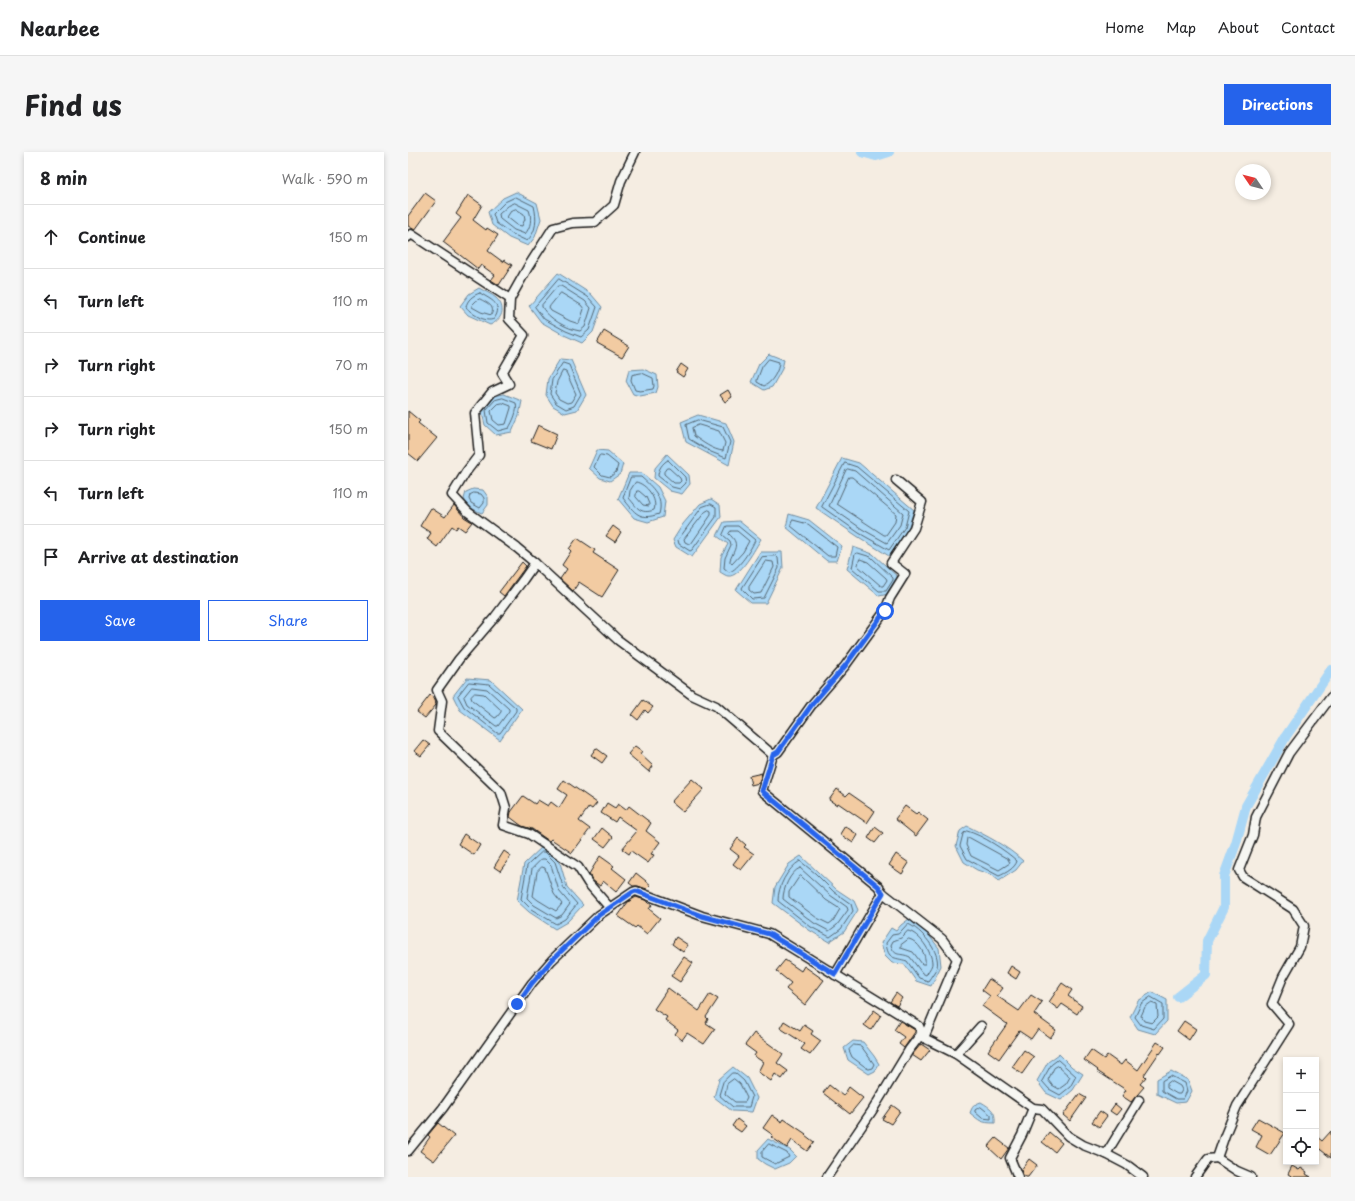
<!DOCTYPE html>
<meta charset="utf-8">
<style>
body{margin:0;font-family:"Playpen Sans",sans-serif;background:#f6f6f6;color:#202124}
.controls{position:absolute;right:12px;bottom:12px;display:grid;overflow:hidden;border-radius:0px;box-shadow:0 2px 6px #0003}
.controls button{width:36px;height:36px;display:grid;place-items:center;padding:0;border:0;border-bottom:1px solid #e0e0e0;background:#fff;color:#202124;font:20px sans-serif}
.compass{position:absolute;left:827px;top:12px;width:36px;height:36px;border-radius:50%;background:#fff;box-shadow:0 2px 6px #0003;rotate:305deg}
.stop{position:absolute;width:12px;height:12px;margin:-9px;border:3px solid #2563eb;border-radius:50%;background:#fff}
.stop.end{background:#2563eb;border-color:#fff;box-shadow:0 1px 4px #0008}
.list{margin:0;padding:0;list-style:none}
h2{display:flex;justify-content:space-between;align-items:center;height:52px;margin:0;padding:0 16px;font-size:17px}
h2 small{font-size:13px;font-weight:400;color:#757577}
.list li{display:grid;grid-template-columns:26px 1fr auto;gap:12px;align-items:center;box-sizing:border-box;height:64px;padding:0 16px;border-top:1px solid #e0e0e0}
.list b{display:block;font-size:15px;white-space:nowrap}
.list em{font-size:13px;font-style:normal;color:#757577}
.actions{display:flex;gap:8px;padding:12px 16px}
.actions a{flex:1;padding:9px 0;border:1px solid #2563eb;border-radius:0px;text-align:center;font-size:14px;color:#2563eb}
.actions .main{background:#2563eb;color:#fff}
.icon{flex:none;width:22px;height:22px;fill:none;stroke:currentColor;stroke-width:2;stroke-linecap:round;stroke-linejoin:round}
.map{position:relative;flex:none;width:923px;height:1025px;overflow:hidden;border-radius:0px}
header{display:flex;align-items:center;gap:24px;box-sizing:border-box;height:56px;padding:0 20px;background:#fff;border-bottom:1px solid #e0e0e0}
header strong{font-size:19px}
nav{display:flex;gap:22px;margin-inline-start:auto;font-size:14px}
.intro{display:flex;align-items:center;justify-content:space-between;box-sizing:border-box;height:96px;padding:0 24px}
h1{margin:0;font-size:28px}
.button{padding:10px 18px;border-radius:0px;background:#2563eb;color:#fff;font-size:14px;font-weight:700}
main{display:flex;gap:24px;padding:0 24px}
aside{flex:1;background:#fff;border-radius:0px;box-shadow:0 2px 6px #0003}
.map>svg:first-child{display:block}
.water{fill:#aad7f6;stroke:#718c9f}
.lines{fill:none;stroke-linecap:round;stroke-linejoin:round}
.shore{stroke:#556773;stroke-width:1}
.canal{stroke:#aad7f6;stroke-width:10}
.building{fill:#f2cba2;stroke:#1c1c1c}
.street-casing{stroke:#1c1c1c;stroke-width:11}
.street{stroke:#f6f6f2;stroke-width:8}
.route{stroke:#2563eb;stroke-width:5}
</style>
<header>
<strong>Nearbee</strong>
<nav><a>Home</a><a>Map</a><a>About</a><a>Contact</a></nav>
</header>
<div class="intro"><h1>Find us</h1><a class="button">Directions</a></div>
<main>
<aside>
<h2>8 min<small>Walk · 590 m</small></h2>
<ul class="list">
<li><svg class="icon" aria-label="ahead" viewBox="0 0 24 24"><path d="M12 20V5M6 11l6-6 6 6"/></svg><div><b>Continue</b></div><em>150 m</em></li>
<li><svg class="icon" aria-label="left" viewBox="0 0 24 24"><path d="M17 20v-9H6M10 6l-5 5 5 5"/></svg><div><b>Turn left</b></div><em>110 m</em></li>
<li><svg class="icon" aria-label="right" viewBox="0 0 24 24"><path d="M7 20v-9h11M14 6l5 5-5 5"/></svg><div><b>Turn right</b></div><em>70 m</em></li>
<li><svg class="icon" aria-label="right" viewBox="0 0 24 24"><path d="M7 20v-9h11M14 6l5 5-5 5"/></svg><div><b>Turn right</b></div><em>150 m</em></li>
<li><svg class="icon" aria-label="left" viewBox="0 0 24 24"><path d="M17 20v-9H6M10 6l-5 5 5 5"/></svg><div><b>Turn left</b></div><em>110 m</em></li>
<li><svg class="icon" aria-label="arrive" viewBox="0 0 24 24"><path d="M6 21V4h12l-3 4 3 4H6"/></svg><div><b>Arrive at destination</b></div></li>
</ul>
<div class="actions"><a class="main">Save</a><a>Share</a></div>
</aside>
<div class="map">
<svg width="923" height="1025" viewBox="0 0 923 1025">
<rect width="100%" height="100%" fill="#f5ede2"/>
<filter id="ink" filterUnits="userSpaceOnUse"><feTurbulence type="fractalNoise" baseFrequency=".025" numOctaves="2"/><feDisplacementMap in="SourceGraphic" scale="8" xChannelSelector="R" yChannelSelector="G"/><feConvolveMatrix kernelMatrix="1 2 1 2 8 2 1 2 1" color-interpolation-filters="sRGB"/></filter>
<g filter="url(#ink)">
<g class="water">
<polygon points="108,40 129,51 133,67 127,85 120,94 101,86 84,73 80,60 95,46"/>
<polygon points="150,121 183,142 194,155 185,180 174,191 156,183 133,170 121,154"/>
<path d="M 71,136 C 76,139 84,142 88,146 C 99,156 94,168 82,173 L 60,163 L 52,154 L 61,142 Z"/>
<polygon points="361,202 376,208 374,217 364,235 356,238 343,230 351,212"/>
<polygon points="152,207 163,208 178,243 169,258 157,261 145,254 138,243 140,227"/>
<polygon points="235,217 249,223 250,235 248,241 232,244 225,242 218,229 221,218"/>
<polygon points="96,242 114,249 111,264 104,280 88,283 77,273 73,256 85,244"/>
<polygon points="290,263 318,271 326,290 321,313 278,290 273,270"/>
<polygon points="189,298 200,299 215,312 212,322 202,329 192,326 181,316"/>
<polygon points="259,302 281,323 282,332 274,342 262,339 246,326 247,316"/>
<polygon points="434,306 451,311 506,358 500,377 481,404 449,384 408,356"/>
<polygon points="221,321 234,321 250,335 257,349 255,365 240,370 226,366 210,347"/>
<path d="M 65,337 L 75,338 L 80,345 L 80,353 L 74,361 C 65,358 60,354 56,347 L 58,340 Z"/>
<polygon points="303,347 312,353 313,365 284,405 268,395 265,388 275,372 292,352"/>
<polygon points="381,362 401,368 434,394 429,409 419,409 378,375"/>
<path d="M 331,369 L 353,387 C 348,395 332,426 320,424 C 318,424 314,421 312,420 L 313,405 L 320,392 L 309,384 L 316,370 Z"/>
<polygon points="445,395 465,402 491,426 481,442 471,444 439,417"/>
<polygon points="352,400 374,400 375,416 358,451 343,451 328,438"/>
<polygon points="59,526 83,528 114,557 92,588 52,558 45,544"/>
<path d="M 559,674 C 579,684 599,694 615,709 L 608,718 L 591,729 L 584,723 L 569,718 L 556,710 L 548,694 L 552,679 Z"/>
<polygon points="136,693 151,707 159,735 175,753 159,770 147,777 121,760 109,749 116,712"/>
<polygon points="393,704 428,737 446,749 450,758 436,780 421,790 401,778 365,751 367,735 381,712"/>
<polygon points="501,767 515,776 531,796 533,814 523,834 508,829 496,812 484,811 477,804 473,791 483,776 488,779 493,773"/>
<polygon points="744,840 759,848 759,869 747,882 730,877 722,865 730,849"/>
<polygon points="445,889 455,890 466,904 471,912 467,919 461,922 440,908 436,896"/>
<polygon points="651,902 664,915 675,922 665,938 653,948 638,941 629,929 640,910"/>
<polygon points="325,915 339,926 349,946 344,960 324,959 306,945 311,927"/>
<polygon points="763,919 780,928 784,939 778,950 768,951 749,942 749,927"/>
<path d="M 573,950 C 583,956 588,959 587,971 C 573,971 572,969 562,961 C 564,955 566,952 573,950 Z"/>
<polygon points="360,987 382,998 388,1004 381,1011 367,1017 357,1012 350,1007 350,998"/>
</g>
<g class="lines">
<g class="shore">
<path d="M 108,45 L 126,54 C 129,67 129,79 119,89 L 104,82 L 88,71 L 85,62 L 97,50 Z"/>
<path d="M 107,51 L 121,58 C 124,66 123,75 117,82 L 106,78 L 92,67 L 91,62 L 100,54 Z"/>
<polygon points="108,57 116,62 117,67 114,74 109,73 99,65 103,59"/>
<polygon points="151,127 180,145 189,155 181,178 173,185 158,179 136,167 127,155"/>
<path d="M 150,134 L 153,134 L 177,149 L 183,156 L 177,175 L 172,179 C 159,177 141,167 134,155 L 134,153 Z"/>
<path d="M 72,141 C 83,148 96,152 86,167 C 77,171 64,162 58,155 C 59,148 65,143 72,141 Z"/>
<polygon points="153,141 173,153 176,157 171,172 162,169 143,159 141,156 142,154"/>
<path d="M 72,147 C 79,151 88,154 83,163 L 73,160 L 64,155 L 64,153 L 68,149 Z"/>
<path d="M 361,207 L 371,210 C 371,218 364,231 356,234 L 349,230 L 349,228 L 354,215 Z"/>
<polygon points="155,211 161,213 173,242 166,254 158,257 148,251 142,242 144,228"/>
<polygon points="155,219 158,220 168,242 163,250 159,251 151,247 147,241 149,230"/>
<polygon points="234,221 245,226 246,234 245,237 232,239 227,238 223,228 224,223"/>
<path d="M 95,246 L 108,251 C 110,259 105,269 101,276 L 90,279 L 80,271 L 78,258 L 87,248 Z"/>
<polygon points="95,251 103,254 103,256 98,272 91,273 85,268 83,259 90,252"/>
<polygon points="290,268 315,275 322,290 318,306 303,300 281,287 278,273"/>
<path d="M 291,273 L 311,279 L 317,291 L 315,299 C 305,298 294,290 286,284 L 284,276 Z"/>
<polygon points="193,303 199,304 210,313 208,320 202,325 194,323 186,315 191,304"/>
<path d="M 260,308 L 277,325 L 278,331 L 272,337 L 264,335 L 250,324 C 250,318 254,311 260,308 Z"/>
<polygon points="437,311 449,315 501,359 497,375 481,398 451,381 414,355"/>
<polygon points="259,316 261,316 272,326 273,329 271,331 266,331 256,322 256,320"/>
<polygon points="440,317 447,319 495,361 492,373 479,391 454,377 421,354 438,318"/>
<path d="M 223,325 L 233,325 C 244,335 256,345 251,362 C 231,369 227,361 215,346 L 218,337 Z"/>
<polygon points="441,325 444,325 488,362 487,370 478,383 476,383 429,352"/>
<path d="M 228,330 C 239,332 250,348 246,358 C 232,363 229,355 221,346 L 222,339 Z"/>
<polygon points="229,339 231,339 238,345 241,352 241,354 235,353 228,345"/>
<polygon points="66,341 73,342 76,346 76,351 72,356 63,351 61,347 62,343"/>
<polygon points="303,352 308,355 308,365 284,398 282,399 271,392 270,388 294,355"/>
<polygon points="301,358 303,359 303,363 283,392 281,392 277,390 276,387 297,360"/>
<polygon points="385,368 400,372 429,395 427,404 420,404 383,374 383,372"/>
<path d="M 319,374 L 330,374 L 347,388 C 344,396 330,418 321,420 L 316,416 L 317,406 L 323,393 L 322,389 L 315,383 Z"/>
<path d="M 323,379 L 329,379 L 341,389 L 335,400 L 324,412 L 322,410 L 322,408 C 327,396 332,392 321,382 Z"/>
<polygon points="450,401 463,405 485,426 485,428 478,439 471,439 444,416 447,402"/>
<polygon points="368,404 370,406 371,416 356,446 344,447 335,438 334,436 354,405"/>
<polygon points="452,407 460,410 478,426 479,428 475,434 473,434 450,414"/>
<polygon points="358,409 365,410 366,415 353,441 346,442 341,438 341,435"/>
<polygon points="61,530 81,532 108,556 108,559 92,581 89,581 56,555 50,544"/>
<polygon points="64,535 79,537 101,557 101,559 90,574 88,574 59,552 56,545"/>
<polygon points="67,541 76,542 93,558 93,560 89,565 87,566 64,548 63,545"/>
<path d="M 559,679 C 574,683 597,698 609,709 C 607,716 598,721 591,724 L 559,707 L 552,694 L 555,682 Z"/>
<polygon points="562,686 600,707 602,711 591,718 563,704 558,693 559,686"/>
<polygon points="134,700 137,700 147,710 156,737 169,752 157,767 148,772 123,757 113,747 119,714"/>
<polygon points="134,707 137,707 143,713 151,739 162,752 154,763 148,766 126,753 119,746 124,717"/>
<path d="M 392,709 L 407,721 L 426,740 L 443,752 L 445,759 L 433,777 L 422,785 L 403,775 L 370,749 C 370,734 379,717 392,709 Z"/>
<polygon points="134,715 137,716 146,742 154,752 148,759 130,748 125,744 129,720"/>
<path d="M 392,716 L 422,743 L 439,755 L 440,758 L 429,773 L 421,779 L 406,771 L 375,747 C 375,737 382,720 392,716 Z"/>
<polygon points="393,724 418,748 432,757 425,769 421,772 409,766 381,745 381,740 391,725"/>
<path d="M 500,772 C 513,777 533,800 529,815 C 527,819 523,825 520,829 L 511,826 L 499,809 C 486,805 480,808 478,791 L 484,783 L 490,782 Z"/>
<path d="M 500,779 C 511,781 524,800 524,811 C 524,815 520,819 518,823 L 514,821 L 502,805 C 492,800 487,806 483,793 L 485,789 L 493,786 Z"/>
<path d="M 501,787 C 510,789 519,803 517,812 L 514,812 L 505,800 L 493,796 L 493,793 Z"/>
<polygon points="743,845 755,852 755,867 746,877 733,873 727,865 733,852"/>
<polygon points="743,851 749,853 750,865 744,871 736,869 733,864 737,855"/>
<polygon points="446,893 453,894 466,912 464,916 460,917 444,905 441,898"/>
<polygon points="650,908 668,924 662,935 652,943 641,937 634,929 643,913"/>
<polygon points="650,914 662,925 658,932 651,937 644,933 640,928 646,916"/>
<polygon points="324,921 327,921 336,929 344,945 341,955 325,955 311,943 315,930"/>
<polygon points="763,924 777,931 779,939 775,947 768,947 754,939 754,929"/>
<polygon points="326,927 332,932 339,946 337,950 327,950 317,942 319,932"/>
<polygon points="763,929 772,934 774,938 772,942 769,942 759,936 759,932"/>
<polygon points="573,955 583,963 583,967 574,966 567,960 567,958 570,956"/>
<polygon points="361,992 379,1001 381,1005 367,1012 354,1005 354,1000"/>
</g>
<g class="canal">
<polyline points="454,0 468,4 481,0"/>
<polyline points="770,845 798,823 799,789 816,755 816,724 828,691 838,654 878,584 923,518"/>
</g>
</g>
<g class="building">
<polygon points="17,41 28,49 7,78 0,74 0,64"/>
<polygon points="60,43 74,53 65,68 78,78 79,76 90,83 80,99 95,110 96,108 104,113 91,133 83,128 87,123 73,113 70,117 35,90 53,66 48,62"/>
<polygon points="196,179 221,194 214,205 189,191"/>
<polygon points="273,212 280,217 275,225 268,220"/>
<polygon points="320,238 324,245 317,250 312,243"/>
<polygon points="0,259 12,269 10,271 29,286 10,309 0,301"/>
<polygon points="130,273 149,282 143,297 123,289"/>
<polygon points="46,353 56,365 64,370 57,379 50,374 48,377 44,374 29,395 19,387 23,381 12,374 23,356 37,365"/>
<polygon points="205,374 213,380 207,390 198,384"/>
<polygon points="169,386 187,398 185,401 211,418 194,445 171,430 165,439 152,427 159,417 154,413 163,399 161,397"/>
<polygon points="114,410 118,414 96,444 91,440"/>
<polygon points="22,543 27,547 28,553 17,566 9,560"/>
<polygon points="235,548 245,555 240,561 237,558 230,568 224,563"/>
<polygon points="15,588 22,593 13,604 6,599"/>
<polygon points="227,594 234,599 232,602 245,614 241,620 220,602"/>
<polygon points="188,596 199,604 194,611 183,603"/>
<polygon points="354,621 351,631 343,633 341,624"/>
<polygon points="284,627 296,637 275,660 263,650"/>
<polygon points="156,628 189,651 184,657 181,655 171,669 182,677 164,701 143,687 141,689 124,677 114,674 102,665 103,660 115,644 127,652 130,648 140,654 143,650 151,656 159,643 150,637"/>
<polygon points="429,637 438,644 441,641 467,659 459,671 430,651 429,653 421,648"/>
<polygon points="199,651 207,656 210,652 218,658 221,654 243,671 238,679 252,690 243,702 246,703 240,711 223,699 221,702 214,697 229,679 210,665 207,670 193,661"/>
<polygon points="497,654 508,662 510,660 520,668 508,684 487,667"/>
<polygon points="437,674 450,683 445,691 432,682"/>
<polygon points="467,675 475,681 467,691 460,686"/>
<polygon points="194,676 205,685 197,695 186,687"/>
<polygon points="56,682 72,693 66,703 50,692"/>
<polygon points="330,686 338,693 336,695 346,702 333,718 325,712 331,704 322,697"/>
<polygon points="96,699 103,704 92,719 86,715"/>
<polygon points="488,702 501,711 494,722 481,713"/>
<polygon points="192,704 206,714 204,716 218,727 208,740 195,729 192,734 184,728 181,722"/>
<polygon points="228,721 243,733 239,737 230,734 225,734 221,731"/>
<polygon points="228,745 237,748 244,753 241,757 252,766 239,782 229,774 227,776 210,764 220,750"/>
<polygon points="268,785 280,793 275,800 264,792"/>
<polygon points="276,805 285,811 272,830 263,824"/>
<polygon points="377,808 393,819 396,814 416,828 397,853 378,837 383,831 368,819"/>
<polygon points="603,814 612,820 608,827 599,821"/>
<polygon points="581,827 595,836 589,844 611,859 623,843 634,850 626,862 648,878 642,886 630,877 623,887 611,879 591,907 580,899 599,872 574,854 582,844 574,838"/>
<polygon points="654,831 664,838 660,844 674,854 669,862 654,852 650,857 641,850"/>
<polygon points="260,836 291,859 302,842 310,847 298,865 300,867 298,871 307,877 296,892 279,881 274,888 267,882 270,878 257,868 259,865 246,857"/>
<polygon points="488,841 494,846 489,854 482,850"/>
<polygon points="466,858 473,863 463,878 456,873"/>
<polygon points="376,869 392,879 396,873 405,879 403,882 413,889 402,903 393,897 397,892 372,876"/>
<polygon points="492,869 507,878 507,880 496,896 491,892 496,885 486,878"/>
<polygon points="776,869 788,877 781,888 769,879"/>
<polygon points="346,881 375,902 369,911 380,919 374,927 367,922 363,929 350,920 355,910 346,904 348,901 337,893"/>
<polygon points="749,890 757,895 752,902 751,901 736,923 738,925 732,932 736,935 723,950 714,944 718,938 689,919 690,918 676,908 683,898 696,907 699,903 713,913 717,908 730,918"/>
<polygon points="513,892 522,898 513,909 504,903"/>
<polygon points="616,898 626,905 614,922 604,915"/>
<polygon points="421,933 435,944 441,935 455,946 442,962 415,941"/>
<polygon points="671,942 678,946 662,969 655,963"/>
<polygon points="707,952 713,957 708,963 702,959"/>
<polygon points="484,953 492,959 483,972 474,967"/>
<polygon points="692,959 699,964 691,975 684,970"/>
<polygon points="364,963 374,970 376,967 398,982 397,983 406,990 399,999 384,988 379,996 363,985 365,983 355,976"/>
<polygon points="850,966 877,981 862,1003 848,995 854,983 843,977"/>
<polygon points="329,967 338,974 333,980 324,974"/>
<polygon points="30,971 46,984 26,1009 12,999 22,985 20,983"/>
<polygon points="923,979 923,1006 908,994 908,984 914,989"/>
<polygon points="641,980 654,991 647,1000 634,990"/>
<polygon points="588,986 601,996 593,1007 580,995"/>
<polygon points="621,1007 629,1013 620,1025 618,1025 615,1023 613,1018"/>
<polygon points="884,1014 891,1018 893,1016 899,1020 898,1022 903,1025 885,1025 880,1022"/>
</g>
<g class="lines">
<g class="street-casing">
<g id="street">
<polyline points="0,85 3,82 102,147"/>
<polyline points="127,411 210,488 284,543 308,554 365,603 370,600 405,551 437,514 477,459 482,446 497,422 483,411 506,376 514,350 488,328"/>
<polyline points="365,603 354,639 470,734 475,741 534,787 549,807 516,886"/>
<polyline points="202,756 180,731 170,715 121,682 95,673 98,656 93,640 30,579 34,549 29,538 51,507 87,465 115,428 127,411 109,396 60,360 44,343 58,320 71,303 67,261 84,240 101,232 94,221 116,183 101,167 102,147 120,115 145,76 164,71 187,70 206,53 213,29 227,0"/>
<polyline points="427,823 475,741"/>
<polyline points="548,902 573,874"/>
<polyline points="0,999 35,956 124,831 144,808 191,763 225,740 228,739 294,764 361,782 511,874 516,886 548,902 625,956 634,957 660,984 675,993 698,1002 719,1013 735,1025"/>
<polyline points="698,1002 731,948"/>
<polyline points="809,1006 829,1019 843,1025"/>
<polyline points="419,1025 464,959 501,898 514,881"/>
<polyline points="610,1025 602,1006 614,983 625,956"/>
<polyline points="787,1025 800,1007 809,1006 817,983 829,954 881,872 864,852 875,825 892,795 896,774 885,757 835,725 831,718 845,683 848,665 881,601 923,545"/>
</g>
</g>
<use href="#street" class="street"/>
</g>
</g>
<g class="lines" filter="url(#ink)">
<polyline class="route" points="109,852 124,831 144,808 191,763 225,740 228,739 294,764 361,782 427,822 475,741 470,734 354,639 365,603 370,600 405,551 437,514 477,459"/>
</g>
</svg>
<div class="controls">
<button>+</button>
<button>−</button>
<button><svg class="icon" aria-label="locate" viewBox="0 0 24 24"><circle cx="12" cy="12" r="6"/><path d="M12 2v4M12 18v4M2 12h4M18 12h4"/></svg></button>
</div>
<svg class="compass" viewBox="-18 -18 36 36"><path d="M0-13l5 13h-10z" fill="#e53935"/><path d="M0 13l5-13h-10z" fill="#757577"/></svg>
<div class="stop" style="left:477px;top:459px"></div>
<div class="stop end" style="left:109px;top:852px"></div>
</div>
</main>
